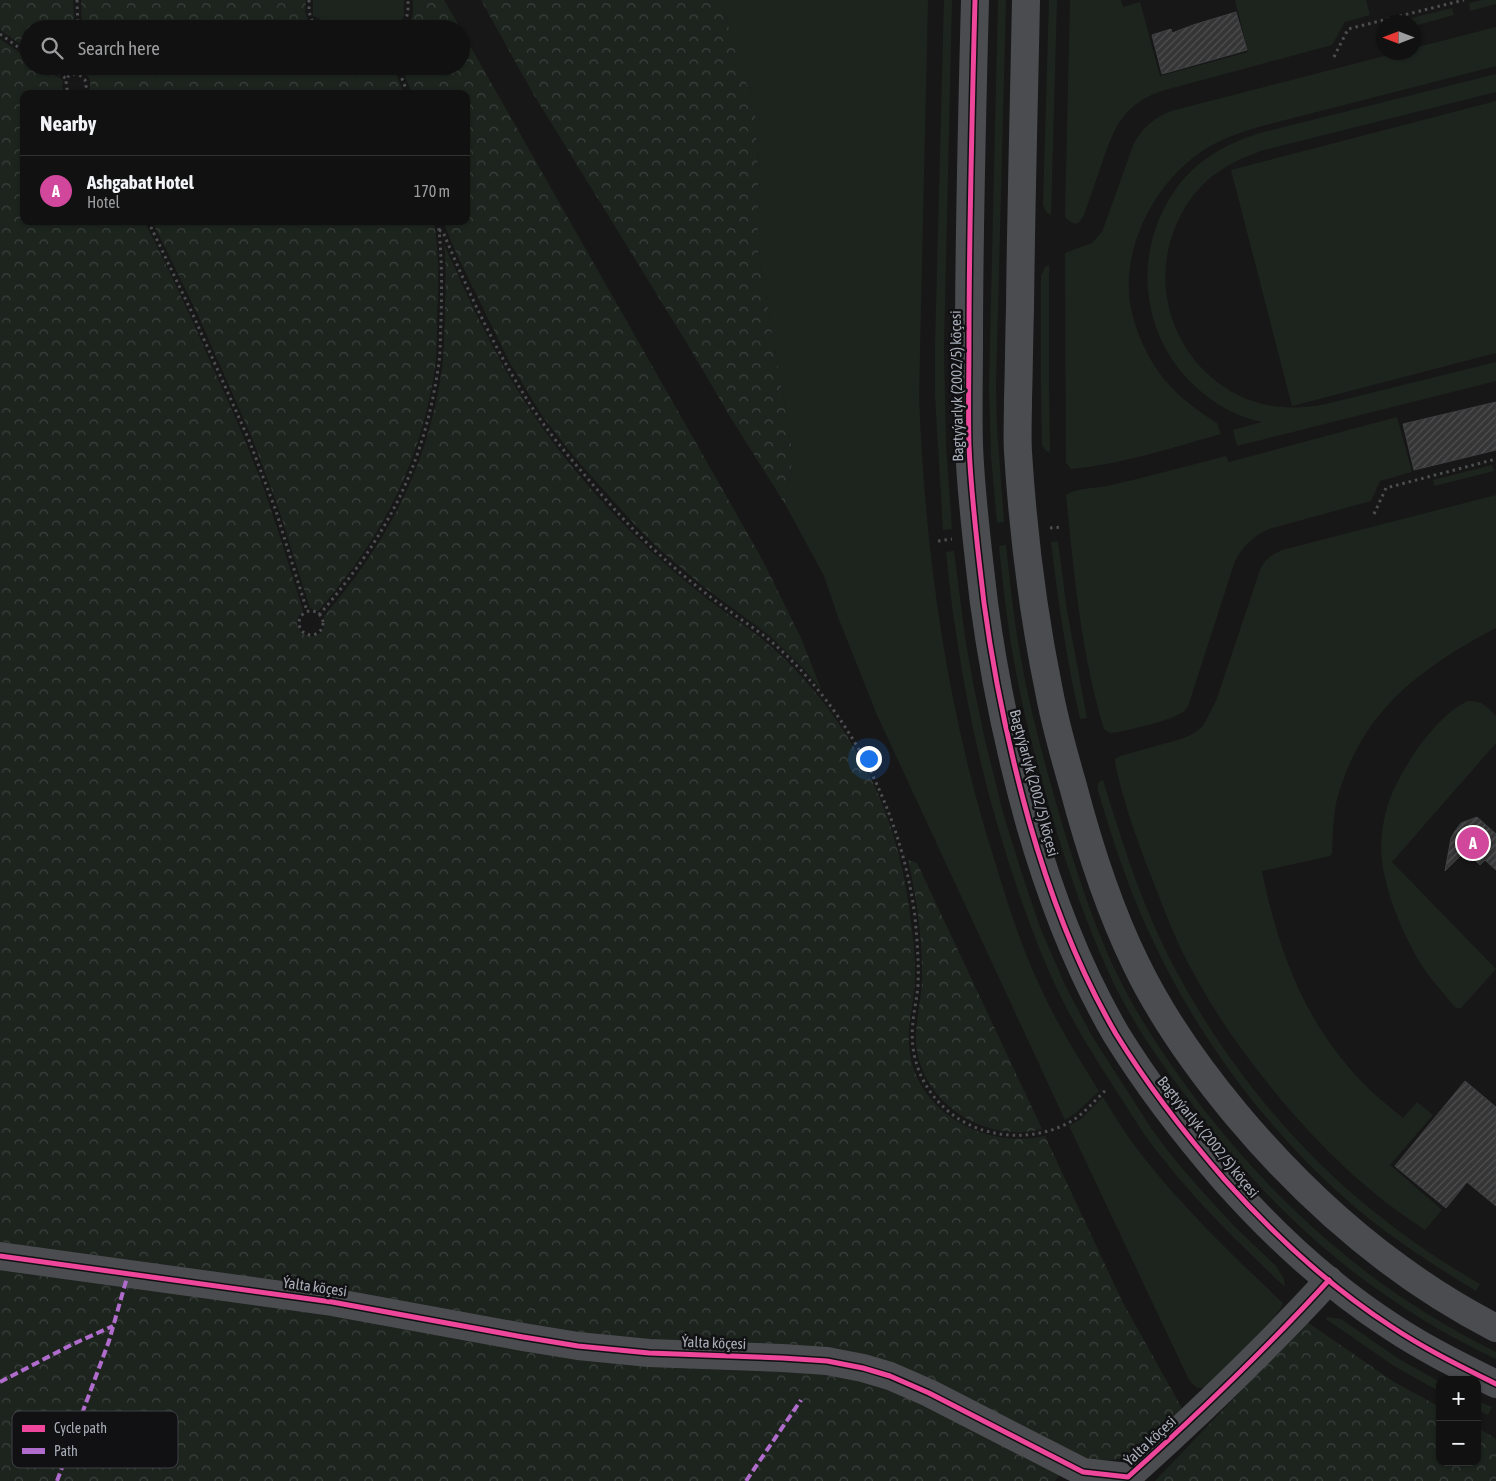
<!DOCTYPE html>
<meta charset="utf-8">
<style>
body{margin:0;font-family:"Asap Condensed",sans-serif;background:#1a1a1a;color:#f1f3f6}
.controls{position:absolute;right:15px;bottom:15px;display:grid;overflow:hidden;border-radius:10px;box-shadow:0 1px 4px #0004}
.controls button{width:45px;height:45px;display:grid;place-items:center;padding:0;border:0;border-bottom:1px solid #303131;background:#111;color:#f1f3f6;font:25px sans-serif}
.compass{position:absolute;left:1376px;top:15px;width:45px;height:45px;border-radius:50%;background:#111;box-shadow:0 1px 4px #0004;rotate:270deg}
.you{position:absolute;left:868px;top:758px;width:18px;height:18px;margin:-12px;border:4px solid #fff;border-radius:50%;background:#1a73e8;box-shadow:0 0 0 8px #1a73e833}
.badge{display:grid;place-items:center;width:32px;height:32px;border-radius:50%;background:#db2777;color:#fff;font-size:16px;font-weight:700}
.pin{position:absolute;translate:-50% -50%;border:2px solid #fff;box-shadow:0 1px 5px #0006}
.list{margin:0;padding:0;list-style:none}
h2{display:flex;justify-content:space-between;align-items:center;height:65px;margin:0;padding:0 20px;font-size:21px}
h2 small{font-size:16px;font-weight:400;color:#9c9d9f}
.list li{display:grid;grid-template-columns:32px 1fr auto;gap:15px;align-items:center;box-sizing:border-box;height:70px;padding:0 20px;border-top:1px solid #303131}
.list b{display:block;font-size:19px;white-space:nowrap}
.list p{margin:0;font-size:16px;white-space:nowrap;color:#9c9d9f}
.list em{font-size:16px;font-style:normal;color:#9c9d9f}
.icon{flex:none;width:28px;height:28px;fill:none;stroke:currentColor;stroke-width:2;stroke-linecap:round;stroke-linejoin:round}
.map{position:relative;flex:none;width:1496px;height:1481px;overflow:hidden}
.search{position:absolute;background:#111;box-shadow:0 1px 4px #0004;left:20px;top:20px;width:450px;height:55px;display:flex;align-items:center;gap:12px;box-sizing:border-box;padding:0 18px;border-radius:28px;color:#9c9d9f;font-size:19px}
.panel{position:absolute;background:#111;box-shadow:0 1px 4px #0004;left:20px;top:90px;width:450px;height:135px;border-radius:10px}
.map>svg:first-child{display:block}
.green{fill:#1d241e}
.forest{fill:url(#forest-crowns)}
.building{fill:url(#building-hatch);stroke:#3f4043}
.lines{fill:none;stroke-linecap:round;stroke-linejoin:round}
.path{stroke:#4d4e52;stroke-width:3;stroke-dasharray:2.5 4;stroke-linecap:butt}
.minor{stroke:#4b4c50;stroke-width:28}
.quiet{stroke:#b06ccc;stroke-width:4;stroke-dasharray:8 4;stroke-linecap:butt}
.cycleway-casing{stroke:#111113;stroke-width:8}
.cycleway{stroke:#ed469a;stroke-width:5}
.labels{text-anchor:middle;stroke-width:5;stroke-linejoin:round;paint-order:stroke}
.street-label{font-size:15px;fill:#a8adb8;stroke:#111113}
.key{fill:#111113;stroke:#3e4045;stroke-width:1}
.key-label{font-size:14px;fill:#a8adb8}
</style>
<div class="map">
<svg width="1496" height="1481" viewBox="0 0 1496 1481">
<defs>
<pattern id="forest-crowns" width="20" height="18" patternUnits="userSpaceOnUse" patternTransform="scale(1.25)"><rect width="20" height="18" fill="#1d241e"/><path d="M2 6a3 3 0 1 1 6 0M12 15a3 3 0 1 1 6 0" fill="none" stroke="#3b413d"/></pattern>
<pattern id="building-hatch" width="6" height="6" patternUnits="userSpaceOnUse" patternTransform="scale(1.25)"><rect width="6" height="6" fill="#353536"/><path d="M-1 1l2-2M0 6l6-6M5 7l2-2" fill="none" stroke="#4f5051"/></pattern>
</defs>
<rect width="100%" height="100%" fill="#171717"/>
<g class="green">
<polygon points="313,0 404,0 404,16 398,29 329,29 320,19 313,16"/>
<path d="M 721,0 L 928,0 L 919,396 C 925,554 947,713 996,865 C 1009,908 1023,952 1043,993 C 1059,1027 1079,1059 1099,1091 L 1076,1113 L 1065,1120 L 877,715 L 838,617 L 824,576 L 785,504 L 793,456 L 758,250 L 758,169 L 755,104 L 739,65 Z"/>
<polygon points="944,0 952,0 944,347 946,446 952,529 943,530 935,395 935,347"/>
<polygon points="998,0 1006,0 996,386 997,428 1004,522 997,523 991,456 989,386"/>
<polygon points="1049,0 1057,0 1051,215 1046,212 1043,205"/>
<path d="M 1070,0 L 1121,0 L 1123,7 L 1140,2 L 1160,76 L 1248,52 L 1235,0 L 1366,0 L 1370,15 L 1345,22 L 1332,45 L 1165,90 C 1124,103 1115,125 1102,163 C 1096,180 1090,198 1084,215 C 1078,226 1074,226 1065,217 Z"/>
<polygon points="1482,0 1496,0 1496,4 1470,11 1469,3"/>
<polygon points="1452,8 1454,15 1414,26 1414,22 1395,22"/>
<path d="M 1496,27 L 1496,66 L 1258,127 C 1242,132 1227,137 1212,145 C 1162,173 1125,236 1129,294 C 1131,320 1143,349 1158,371 C 1173,393 1195,409 1217,423 L 1221,434 C 1171,448 1122,464 1071,469 L 1066,463 L 1065,253 L 1092,243 L 1102,232 L 1134,143 C 1143,127 1154,118 1171,111 L 1396,53 L 1414,52 L 1414,48 Z"/>
<path d="M 1496,74 L 1496,92 L 1264,150 C 1251,155 1238,159 1226,167 C 1204,179 1187,200 1177,223 C 1144,296 1184,383 1262,404 C 1283,409 1305,408 1326,404 L 1496,362 L 1496,381 L 1237,446 L 1233,430 L 1262,422 C 1241,418 1221,408 1204,394 C 1140,343 1129,252 1178,186 C 1198,159 1228,143 1260,133 Z"/>
<polygon points="1496,101 1496,353 1292,406 1231,170"/>
<polygon points="1049,265 1049,386 1050,453 1045,450 1042,445 1041,386 1041,276 1045,267"/>
<path d="M 1397,417 L 1412,472 L 1380,481 L 1371,501 L 1269,529 C 1253,536 1243,546 1235,561 L 1191,697 C 1190,700 1189,705 1187,708 C 1179,720 1134,728 1119,732 L 1110,733 L 1104,729 C 1081,653 1074,574 1066,495 C 1078,487 1093,489 1107,486 C 1147,477 1186,466 1226,456 L 1229,462 Z"/>
<polygon points="1492,465 1494,471 1434,486 1433,480"/>
<path d="M 1496,495 L 1496,628 C 1435,660 1379,697 1350,763 C 1345,775 1340,787 1337,799 C 1333,817 1333,835 1332,853 L 1330,856 L 1262,871 C 1279,955 1307,1029 1371,1091 C 1381,1100 1392,1109 1403,1118 L 1417,1102 L 1433,1115 L 1390,1165 L 1442,1210 L 1425,1230 C 1405,1216 1385,1203 1367,1187 C 1299,1129 1229,1042 1188,963 C 1175,938 1165,912 1155,886 C 1139,846 1124,805 1115,763 L 1115,759 L 1120,756 L 1181,739 L 1193,734 L 1203,726 L 1216,701 L 1260,570 C 1265,559 1271,555 1282,550 Z"/>
<path d="M 1058,541 L 1067,611 L 1087,718 L 1080,719 C 1067,661 1058,602 1051,542 Z"/>
<path d="M 1006,545 C 1010,583 1014,621 1021,659 C 1031,716 1047,772 1063,827 C 1080,882 1098,939 1125,990 C 1147,1031 1173,1069 1201,1106 C 1284,1212 1375,1292 1496,1352 L 1496,1359 C 1406,1317 1322,1255 1255,1181 C 1231,1155 1210,1128 1189,1100 C 1162,1065 1137,1029 1117,990 C 1093,941 1074,888 1058,836 C 1041,778 1024,720 1014,661 C 1007,623 1003,584 999,546 Z"/>
<path d="M 954,551 L 965,637 L 974,688 L 985,740 L 1003,813 L 1023,877 L 1040,927 L 1065,985 L 1092,1036 L 1151,1128 L 1171,1155 L 1201,1190 L 1234,1226 L 1276,1266 L 1284,1279 L 1285,1287 C 1243,1247 1200,1206 1164,1160 C 1147,1140 1133,1117 1119,1095 C 1097,1061 1075,1027 1058,991 C 1044,962 1033,932 1022,902 C 992,817 970,728 957,639 C 952,610 949,581 946,552 Z"/>
<path d="M 1468,701 C 1483,701 1486,706 1496,716 L 1496,743 L 1392,862 L 1496,969 L 1461,1008 L 1456,1008 C 1446,996 1436,985 1427,973 C 1407,945 1386,895 1382,861 C 1380,843 1382,824 1387,808 C 1392,790 1402,773 1412,757 C 1424,738 1447,710 1468,701 Z"/>
<path d="M 1103,780 C 1120,835 1137,891 1162,943 C 1211,1045 1288,1144 1377,1214 C 1409,1240 1444,1263 1480,1284 L 1476,1291 C 1440,1269 1405,1247 1372,1221 C 1282,1149 1205,1050 1156,947 C 1131,897 1114,844 1098,791 C 1097,786 1097,782 1103,780 Z"/>
<path d="M 1103,1097 C 1113,1113 1123,1130 1134,1145 C 1178,1203 1230,1253 1283,1303 L 1280,1309 L 1274,1317 L 1210,1385 L 1204,1388 L 1197,1388 L 1189,1380 L 1069,1126 L 1081,1119 Z"/>
<polygon points="1327,1317 1341,1319 1399,1359 1440,1382 1440,1392 1394,1366 1326,1319"/>
<polygon points="1477,1401 1492,1407 1488,1415 1477,1410"/>
</g>
<g class="forest">
<polygon points="0,0 73,0 75,29 29,29 29,50 0,30"/>
<polygon points="81,0 306,0 305,12 311,29 82,29"/>
<polygon points="413,0 444,0 461,29 408,29 413,14"/>
<polygon points="481,0 721,0 739,65 755,104 758,169 758,250 793,456 785,504 731,418 688,345 534,95"/>
<polygon points="461,30 762,559 801,638 821,689 804,669 770,636 704,587 660,550 636,526 576,459 543,417 510,363 457,255 443,221 466,221 466,94 412,94 401,66 461,66"/>
<path d="M 0,39 L 29,59 L 29,66 L 40,66 L 63,80 L 62,88 L 66,94 L 24,94 L 24,221 L 144,221 C 171,273 195,326 218,379 C 238,423 257,467 272,513 C 283,545 293,578 303,611 C 291,621 298,635 312,637 L 321,633 L 325,624 L 324,616 C 388,542 428,466 442,369 C 444,353 444,336 445,320 C 445,295 447,269 444,244 C 469,300 495,357 529,408 C 563,460 608,511 653,553 C 676,574 700,594 725,612 C 739,622 754,632 767,643 C 812,682 849,731 874,785 C 899,839 908,889 914,947 C 915,964 916,983 913,999 C 911,1016 908,1028 909,1045 C 913,1111 985,1150 1045,1136 L 1122,1301 L 1184,1412 L 1140,1453 L 1128,1458 L 1112,1460 L 1083,1460 L 964,1398 L 649,1344 L 0,1248 Z"/>
<path d="M 82,66 L 393,66 L 404,94 L 87,94 C 93,85 91,76 81,70 Z"/>
<path d="M 152,221 L 434,221 C 439,253 439,284 437,316 C 437,333 437,351 435,369 C 420,465 382,538 318,611 L 310,608 L 279,510 L 252,438 L 198,315 Z"/>
<path d="M 908,860 L 917,863 L 1042,1129 C 990,1143 930,1109 918,1056 C 912,1031 921,1006 922,981 C 923,941 917,900 908,860 Z"/>
<polygon points="0,1264 866,1378 1063,1470 1055,1481 0,1481"/>
<polygon points="1307,1322 1394,1382 1440,1407 1440,1462 1477,1462 1477,1427 1496,1439 1496,1481 1155,1481"/>
</g>
<g class="building">
<polygon points="1236,12 1247,50 1162,74 1152,35 1171,29 1172,33 1193,25"/>
<polygon points="1496,402 1496,450 1414,470 1403,424"/>
<polygon points="1477,817 1496,834 1496,870 1485,860 1480,865 1465,851 1445,871 1451,838 1455,831 1461,823"/>
<polygon points="1465,1081 1496,1107 1496,1206 1467,1182 1446,1208 1395,1166"/>
</g>
<g class="lines">
<g class="path">
<polyline points="77,0 78,29"/>
<polyline points="309,0 309,12 315,29"/>
<polyline points="403,29 408,12 408,0"/>
<polyline points="0,34 29,55"/>
<polyline points="1334,57 1348,29 1464,0"/>
<polyline points="47,66 67,79"/>
<polyline points="397,66 408,94"/>
<polyline points="77,74 78,66"/>
<path d="M 73,94 L 67,89 C 60,60 103,80 79,94"/>
<polyline points="148,221 194,317 249,440 276,511 307,611"/>
<path d="M 439,230 L 443,232 C 467,289 496,352 530,404 C 545,428 564,451 583,473 C 604,498 626,523 650,546 C 674,568 700,590 727,609 C 740,619 754,628 767,638 C 808,672 842,717 867,764 C 892,813 908,863 915,917 C 917,940 919,963 918,985 C 917,998 914,1010 913,1022 C 909,1056 921,1088 948,1111 C 981,1139 1032,1143 1070,1122 C 1084,1114 1095,1100 1107,1089"/>
<polyline points="1374,514 1386,488 1496,459"/>
<polyline points="1050,528 1063,527"/>
<polyline points="938,541 952,539"/>
<circle cx="311" cy="623" r="12"/>
<path d="M 319,615 C 385,539 423,469 438,369 C 441,353 440,336 441,320 C 442,287 442,254 438,221"/>
</g>
<g class="minor">
<path d="M 975,0 C 972,114 969,228 969,342 C 969,376 968,411 969,445 C 971,498 978,551 984,603 C 994,677 1009,749 1029,821 C 1050,895 1077,967 1116,1034 C 1148,1086 1185,1134 1225,1180 C 1274,1235 1330,1287 1392,1327 C 1425,1349 1460,1366 1496,1384"/>
<path d="M 1026,0 C 1024,103 1021,206 1020,309 C 1019,339 1019,369 1018,399 C 1018,417 1017,435 1018,452 C 1023,532 1033,613 1049,691 C 1055,723 1064,755 1073,786 C 1089,847 1108,907 1136,964 C 1162,1018 1197,1067 1236,1114 C 1308,1200 1395,1276 1496,1328"/>
<path d="M 0,1256 L 332,1302 L 523,1337 L 578,1346 L 649,1353 L 782,1358 L 827,1361 L 863,1368 L 890,1376 L 929,1393 L 1083,1472 L 1128,1477 C 1198,1414 1266,1349 1329,1280"/>
</g>
<g class="quiet">
<polyline points="0,1382 73,1344 113,1326"/>
<polyline points="57,1481 109,1341 128,1274"/>
<polyline points="746,1481 801,1400"/>
</g>
<g class="cycleway-casing">
<g id="cycleway">
<path d="M 975,0 C 972,114 969,228 969,342 C 969,376 968,411 969,445 C 971,498 978,551 984,603 C 994,677 1009,749 1029,821 C 1050,895 1077,967 1116,1034 C 1148,1086 1185,1134 1225,1180 C 1274,1235 1330,1287 1392,1327 C 1425,1349 1460,1366 1496,1384"/>
<path d="M 0,1256 L 332,1302 L 523,1337 L 578,1346 L 649,1353 L 782,1358 L 827,1361 L 863,1368 L 890,1376 L 929,1393 L 1083,1472 L 1128,1477 C 1198,1414 1266,1349 1329,1280"/>
</g>
</g>
<use href="#cycleway" class="cycleway"/>
</g>
<g class="labels">
<g class="street-label">
<text transform="translate(957 386) rotate(-91)" y="5">Bagtyýarlyk (2002/5) köçesi</text>
<text transform="translate(1034 783) rotate(75)" y="5">Bagtyýarlyk (2002/5) köçesi</text>
<text transform="translate(1208 1137) rotate(51)" y="5">Bagtyýarlyk (2002/5) köçesi</text>
<text transform="translate(315 1287) rotate(8)" y="5">Ýalta köçesi</text>
<text transform="translate(714 1343) rotate(2)" y="5">Ýalta köçesi</text>
<text transform="translate(1150 1441) rotate(-43)" y="5">Ýalta köçesi</text>
</g>
</g>
<rect x="12" y="1411" width="166" height="57" rx="8" class="key"/>
<rect x="22" y="1425" width="23" height="7" fill="#ed469a"/>
<rect x="22" y="1448" width="23" height="6" fill="#b06ccc"/>
<g class="key-label">
<text x="54" y="1433">Cycle path</text>
<text x="54" y="1456">Path</text>
</g>
</svg>
<div class="controls">
<button>+</button>
<button>−</button>
</div>
<svg class="compass" viewBox="-18 -18 36 36"><path d="M0-13l5 13h-10z" fill="#e53935"/><path d="M0 13l5-13h-10z" fill="#9c9d9f"/></svg>
<div class="you"></div>
<div class="pin badge" style="left:1473px;top:843px;background:#d1479c">A</div>
<div class="search"><svg class="icon" aria-label="search" viewBox="0 0 24 24"><circle cx="10" cy="10" r="6"/><path d="M15 15l6 6"/></svg>Search here</div>
<section class="panel">
<h2>Nearby<small></small></h2>
<ul class="list">
<li><span class="badge" style="background:#d1479c">A</span><div><b>Ashgabat Hotel</b><p>Hotel</p></div><em>170 m</em></li>
</ul>
</section>
</div>
